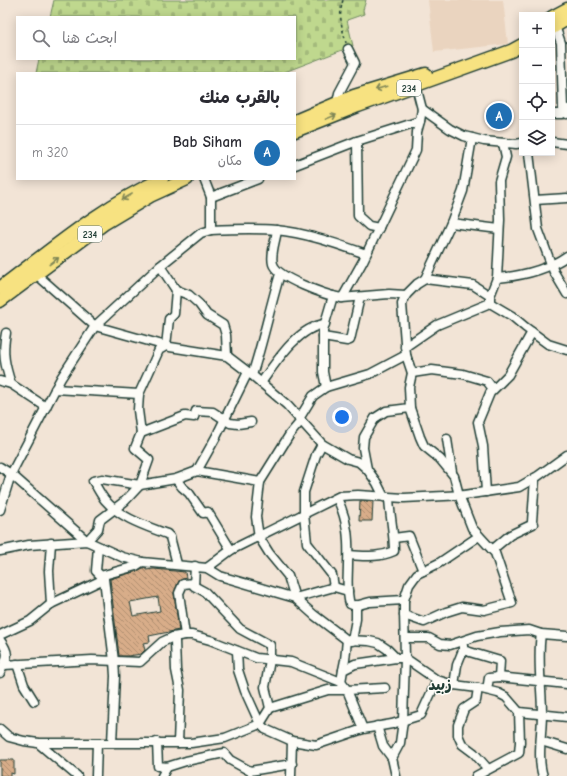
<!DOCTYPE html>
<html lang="ar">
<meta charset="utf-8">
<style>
body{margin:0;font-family:"Comic Neue","Playpen Sans Arabic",sans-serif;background:#f2f2f3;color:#2b2b33;direction:rtl}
.controls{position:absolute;right:12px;top:12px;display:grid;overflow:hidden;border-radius:0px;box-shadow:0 2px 10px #0003}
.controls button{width:36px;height:36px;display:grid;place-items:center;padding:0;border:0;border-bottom:1px solid #e1e1e2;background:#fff;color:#2b2b33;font:20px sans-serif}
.you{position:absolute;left:342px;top:417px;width:14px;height:14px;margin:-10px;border:3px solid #fff;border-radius:50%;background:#1a73e8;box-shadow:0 0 0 6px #1a73e833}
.badge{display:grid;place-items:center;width:26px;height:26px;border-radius:50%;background:#1f6fb2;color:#fff;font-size:13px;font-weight:700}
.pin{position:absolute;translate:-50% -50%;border:2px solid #fff;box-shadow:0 1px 4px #0006}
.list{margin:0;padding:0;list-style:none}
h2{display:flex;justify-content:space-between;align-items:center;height:52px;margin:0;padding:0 16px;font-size:17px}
h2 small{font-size:13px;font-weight:400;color:#7c7c81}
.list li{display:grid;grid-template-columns:26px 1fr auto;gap:12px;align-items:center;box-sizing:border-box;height:56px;padding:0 16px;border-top:1px solid #e1e1e2}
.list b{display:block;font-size:15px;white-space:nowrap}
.list p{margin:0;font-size:13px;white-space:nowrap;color:#7c7c81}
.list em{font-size:13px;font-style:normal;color:#7c7c81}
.icon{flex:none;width:22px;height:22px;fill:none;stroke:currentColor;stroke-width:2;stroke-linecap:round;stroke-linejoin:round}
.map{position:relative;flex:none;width:567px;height:776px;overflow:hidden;direction:ltr}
.search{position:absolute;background:#fff;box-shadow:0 2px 10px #0003;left:16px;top:16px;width:280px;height:44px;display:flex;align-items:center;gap:10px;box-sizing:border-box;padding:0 14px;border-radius:0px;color:#7c7c81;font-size:15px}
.panel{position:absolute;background:#fff;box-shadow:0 2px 10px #0003;left:16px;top:72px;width:280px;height:108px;border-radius:0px;direction:rtl}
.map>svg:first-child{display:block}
.built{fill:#ead4bf}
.cemetery{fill:url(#cemetery-stones);stroke:#6f8a61}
.building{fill:url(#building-back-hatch);stroke:#1f3d34;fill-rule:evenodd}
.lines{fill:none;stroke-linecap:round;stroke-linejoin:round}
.street-casing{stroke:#1f3d34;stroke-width:11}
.primary-casing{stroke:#1f3d34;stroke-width:15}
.path{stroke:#1f3d34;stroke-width:1.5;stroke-dasharray:3 3;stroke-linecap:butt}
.street{stroke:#fdfcf7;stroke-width:8}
.primary{stroke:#f7e281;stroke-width:12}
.oneway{stroke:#808757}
.labels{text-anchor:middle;stroke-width:3;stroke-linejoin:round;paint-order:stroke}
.shield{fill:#fdfcf7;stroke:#62766e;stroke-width:1}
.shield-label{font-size:10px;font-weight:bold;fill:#1f3d34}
.district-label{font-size:15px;font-weight:bold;fill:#1f3d34;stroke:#fdfcf7}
</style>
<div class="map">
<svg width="567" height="776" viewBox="0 0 567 776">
<defs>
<pattern id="cemetery-stones" width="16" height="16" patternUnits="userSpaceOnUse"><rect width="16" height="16" fill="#bfd88e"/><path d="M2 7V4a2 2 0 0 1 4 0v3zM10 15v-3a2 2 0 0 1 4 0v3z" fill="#a4ba7b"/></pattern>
<pattern id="building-back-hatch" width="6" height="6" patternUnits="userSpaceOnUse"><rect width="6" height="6" fill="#d8ad89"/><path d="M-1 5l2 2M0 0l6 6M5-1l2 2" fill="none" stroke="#af8e71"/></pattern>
</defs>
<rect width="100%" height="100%" fill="#f2e4d6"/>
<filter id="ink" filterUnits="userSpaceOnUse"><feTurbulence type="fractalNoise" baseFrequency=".025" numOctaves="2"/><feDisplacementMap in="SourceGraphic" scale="8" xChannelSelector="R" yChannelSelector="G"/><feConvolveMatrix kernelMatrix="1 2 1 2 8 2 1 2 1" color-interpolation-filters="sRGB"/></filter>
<g filter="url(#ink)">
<polygon class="built" points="428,0 503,0 508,44 434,52"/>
<polygon class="cemetery" points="54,0 366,0 363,10 364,14 347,20 353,46 282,73 36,73 39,59 295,59 295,17 50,17"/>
<g class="building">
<polygon points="360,501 373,501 372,521 359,521"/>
<path d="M 143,568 L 146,568 L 146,570 L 154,569 L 185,572 L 186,578 L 179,581 L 174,593 L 179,630 L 149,636 L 150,642 L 143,643 L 145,650 L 141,654 L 128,656 L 119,656 L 110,579 L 137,571 ZM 158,597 L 160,611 L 133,616 L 130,602 Z"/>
<polygon points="0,760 14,760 14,774 11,773 11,776 0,776"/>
</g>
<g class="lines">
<g class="street-casing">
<g id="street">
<polyline points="555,26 561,43 563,109 567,114"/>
<polyline points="337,103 339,93 355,63 348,49"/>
<polyline points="422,109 450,129 464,136 484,141 516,144 522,143"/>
<polyline points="552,114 562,114 567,109"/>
<polyline points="357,141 358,216 369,226 379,228"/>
<polyline points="552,142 567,144"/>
<polyline points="503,143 506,157 499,181 500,220 497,278 490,296 490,303 512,316 525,327 548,344 567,350"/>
<polyline points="529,153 538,229 554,272 567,294"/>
<polyline points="295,165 357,141 420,121"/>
<polyline points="211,197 258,179"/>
<polyline points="535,200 567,198"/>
<polyline points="451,223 499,229"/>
<path d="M 211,230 C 233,229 255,228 276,230 C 307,233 337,244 366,254"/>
<path d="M 277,230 C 276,240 270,254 273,264 C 277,278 326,295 341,298 L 389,294 L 406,295"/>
<polyline points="160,266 176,290 189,295 199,304 207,315 223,325 226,335 227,356"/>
<polyline points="36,274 95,326 170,347 227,356 252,375 287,405 322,444 348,459 359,462 367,469 377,483 384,497"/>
<path d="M 497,278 C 521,276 547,270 567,256"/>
<polyline points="425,279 473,285 490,296"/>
<polyline points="176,290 174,314 169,319 166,346 159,350 139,394 138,410 141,433 185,416 194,417 196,411 213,412 230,423 238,424 251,422"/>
<polyline points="341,298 344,295 363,261 416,150 417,132 420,121 422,109 416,86"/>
<path d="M 6,333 C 2,353 5,365 11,384"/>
<polyline points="323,337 347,341 350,340 360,297"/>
<polyline points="405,347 437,325 490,303"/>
<polyline points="412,373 432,370 463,374 487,381 493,389"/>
<path d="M 252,375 C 263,342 270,307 280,274"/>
<polyline points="0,381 11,384 46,407"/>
<path d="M 261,383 C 276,362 298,327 325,324"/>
<polyline points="326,387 323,372 323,330 333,296"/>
<polyline points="55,389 139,394"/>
<polyline points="299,419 313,396 326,387 370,374 406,355"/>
<polyline points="301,421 290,434 260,482 256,517 259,537 269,553 288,576 295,598 314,615 347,640 369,641 378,643 387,649 396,658"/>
<polyline points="447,439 452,472"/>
<polyline points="322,444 316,455 304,492 304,514 307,543 332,575 334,587"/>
<polyline points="0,467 11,474 87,541 98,529 100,520 125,501 140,485 149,460 135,448 141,433"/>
<polyline points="367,469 363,448 364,437 375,418 386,411 410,408"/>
<polyline points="197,471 216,437 248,372"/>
<polyline points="176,479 182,487 189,493 203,513 208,512 231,550"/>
<polyline points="486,492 483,446 478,422 490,393 508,375 532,332"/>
<path d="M 337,498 C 348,521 349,539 348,564 C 348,578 346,591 350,604 L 355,606 L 370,602 L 404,600"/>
<polyline points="0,510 11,474 61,378 95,326 160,266 201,233 211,230 211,197 204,179"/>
<polyline points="394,538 409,536 423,571"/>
<polyline points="51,543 49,571 51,604"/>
<polyline points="98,547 96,571 104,579 114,661 115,676 112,743"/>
<polyline points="492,550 510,535 533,524 532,522 535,478"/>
<polyline points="0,551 29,545 87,541 122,557 142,562 207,568 220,576 295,598 334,587 348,591"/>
<path d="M 349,555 C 366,556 378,558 394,551 C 394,533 390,516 389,498"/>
<path d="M 177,564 L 170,537 L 167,534 C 146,526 120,518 105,500 C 100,494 97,487 93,481 L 102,479 L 140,485 L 176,479 L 197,471 L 260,482"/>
<polyline points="195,566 194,586 205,592 240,629 270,645 270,660 265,687 270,708 260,724 265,729 292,741 316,745 363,729 392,724 421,715 437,680"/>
<polyline points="207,568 231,550 340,496 358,495 404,498 464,495 519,487 538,476 567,455"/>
<polyline points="404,615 424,622 446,612 462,607 484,610 512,603 495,553 472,528 459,495 454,476 440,459 424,446 420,437 410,408 409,387 412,373 406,355 402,304 406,295 417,284 425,279 451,223 463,191 472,138"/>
<path d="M 541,634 C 537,661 542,687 542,714 C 542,732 537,759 543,776"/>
<polyline points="0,635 30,621 51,604 104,579 104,575 136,566 142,562"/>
<polyline points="185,635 179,593 183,584 194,583"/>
<polyline points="173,637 175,641 176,670 180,690 178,743"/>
<polyline points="405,638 429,638 440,644 450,645 477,636 500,632 529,630 541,634 567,636"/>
<path d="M 0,640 C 11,655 7,657 0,673"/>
<polyline points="352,641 356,619 356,605"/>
<polyline points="463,650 500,661 499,677 489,678 487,690"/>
<polyline points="17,664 24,685 34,701"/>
<polyline points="4,665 92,660 140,662 162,642 173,637 185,635 192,635 210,640 256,658 291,662 341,682"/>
<polyline points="343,670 345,660 347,640"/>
<polyline points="499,677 567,684"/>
<polyline points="454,685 457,665 463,650 463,646"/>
<polyline points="478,688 476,701 464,709 458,725 458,735 462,744 474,753 488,769"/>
<polyline points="270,708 328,690 347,690 385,688"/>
<polyline points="519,712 567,717"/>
<polyline points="377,726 383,746 392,758 396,776"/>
<polyline points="0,729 9,737 24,741 38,743 191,743 225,738 260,724 245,691 238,670 237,651"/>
<polyline points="363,729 347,690 341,682 343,670 355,664 396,658 405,658 437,680 454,685 478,688 498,693 506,697 519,712 520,742 519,753 476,776"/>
<polyline points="541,741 567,749"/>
<polyline points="157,742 158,766 167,767 186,761 224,753 230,760 250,771 292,764"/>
<polyline points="38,743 77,776"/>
<polyline points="392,758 400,743 403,721 405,658 404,611 404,600 409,585 417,574 439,563 479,536"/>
<polyline points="96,776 97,743"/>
<polyline points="162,776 167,767"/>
<polyline points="291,776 292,741"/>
</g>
</g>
<g class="primary-casing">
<g id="primary">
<polyline points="552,17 567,9"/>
<polyline points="552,28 567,19"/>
<polyline points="295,121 354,96 426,74"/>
<polyline points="295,131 358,106 511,51 522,45"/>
<path d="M 0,288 C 52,249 102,206 162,179"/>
<polyline points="0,301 105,223 150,196 187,179"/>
</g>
</g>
<path class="path" d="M 343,0 C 338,16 342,27 346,43"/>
<use href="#street" class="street"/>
<use href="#primary" class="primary"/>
</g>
<defs><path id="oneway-shaft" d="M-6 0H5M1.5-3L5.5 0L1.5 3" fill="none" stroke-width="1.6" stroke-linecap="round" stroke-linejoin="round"/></defs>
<g class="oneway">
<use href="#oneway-shaft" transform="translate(381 88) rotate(163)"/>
<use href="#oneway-shaft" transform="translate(331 117) rotate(-22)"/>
<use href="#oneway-shaft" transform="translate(127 197) rotate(150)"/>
<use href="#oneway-shaft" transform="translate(54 261) rotate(-37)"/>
</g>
</g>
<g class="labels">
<g class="shield">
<rect x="397" y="80" width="24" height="16" rx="3"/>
<rect x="78" y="226" width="24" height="16" rx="3"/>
</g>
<g class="shield-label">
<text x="409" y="92">234</text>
<text x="90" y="238">234</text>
</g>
<g class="district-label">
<text x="440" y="690">زبيد</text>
</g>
</g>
</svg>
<div class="controls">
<button>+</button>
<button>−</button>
<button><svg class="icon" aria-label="locate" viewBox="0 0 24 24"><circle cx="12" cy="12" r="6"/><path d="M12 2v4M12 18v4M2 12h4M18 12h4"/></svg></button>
<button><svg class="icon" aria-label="layers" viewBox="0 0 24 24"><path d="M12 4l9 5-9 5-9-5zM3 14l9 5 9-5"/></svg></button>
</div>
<div class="you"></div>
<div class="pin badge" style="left:499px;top:116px">A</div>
<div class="search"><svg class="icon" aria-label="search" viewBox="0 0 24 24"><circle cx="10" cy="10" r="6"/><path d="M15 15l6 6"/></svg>ابحث هنا</div>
<section class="panel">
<h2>بالقرب منك<small></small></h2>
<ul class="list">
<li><span class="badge">A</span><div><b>Bab Siham</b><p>مكان</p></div><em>320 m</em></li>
</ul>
</section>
</div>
